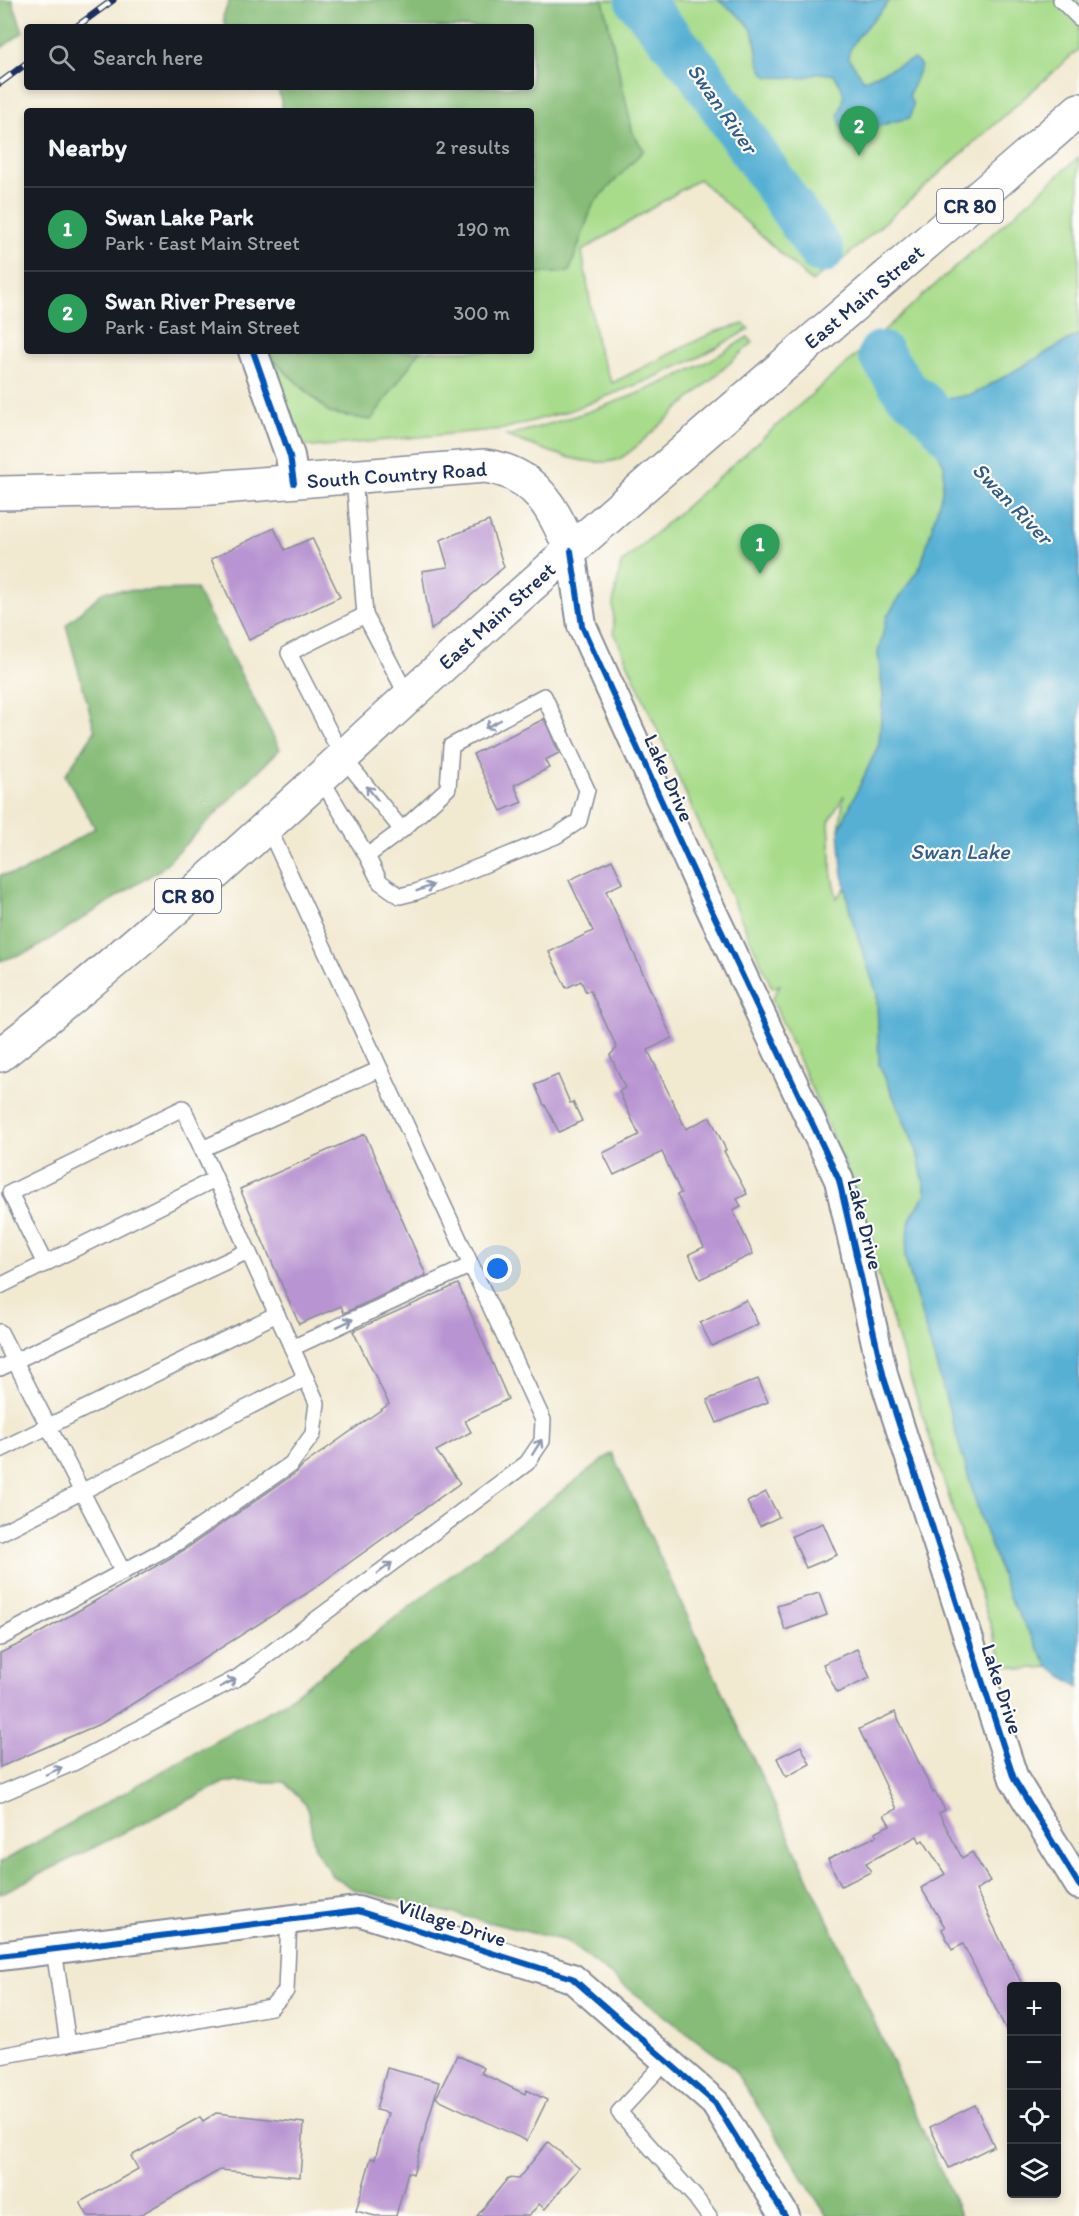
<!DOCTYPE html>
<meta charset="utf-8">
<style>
body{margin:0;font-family:Itim,sans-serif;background:#242831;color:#f1f3f6}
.controls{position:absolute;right:18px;bottom:18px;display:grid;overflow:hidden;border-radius:6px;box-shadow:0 3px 9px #0003}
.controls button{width:54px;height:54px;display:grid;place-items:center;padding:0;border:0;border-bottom:2px solid #363941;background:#171b24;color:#f1f3f6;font:30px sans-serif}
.you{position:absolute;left:498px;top:1269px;width:21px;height:21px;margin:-15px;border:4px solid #fff;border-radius:50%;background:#1a73e8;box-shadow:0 0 0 9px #1a73e833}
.badge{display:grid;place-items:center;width:39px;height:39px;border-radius:50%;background:#d1495b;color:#fff;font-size:20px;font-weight:700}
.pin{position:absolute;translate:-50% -50px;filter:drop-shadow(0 2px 3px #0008)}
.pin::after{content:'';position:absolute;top:32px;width:21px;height:18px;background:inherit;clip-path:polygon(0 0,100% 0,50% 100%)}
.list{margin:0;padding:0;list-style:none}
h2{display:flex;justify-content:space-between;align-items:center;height:78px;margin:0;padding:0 24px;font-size:26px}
h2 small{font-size:20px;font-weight:400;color:#9ea1a6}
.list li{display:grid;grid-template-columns:39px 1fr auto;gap:18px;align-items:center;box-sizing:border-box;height:84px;padding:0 24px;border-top:2px solid #363941}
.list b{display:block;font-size:22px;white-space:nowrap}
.list p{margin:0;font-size:20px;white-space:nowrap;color:#9ea1a6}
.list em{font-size:20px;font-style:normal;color:#9ea1a6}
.icon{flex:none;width:33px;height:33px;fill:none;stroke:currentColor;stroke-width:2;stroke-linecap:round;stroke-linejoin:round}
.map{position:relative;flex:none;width:1079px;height:2216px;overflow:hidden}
.search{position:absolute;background:#171b24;box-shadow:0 3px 9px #0003;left:24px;top:24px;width:510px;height:66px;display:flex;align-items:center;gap:15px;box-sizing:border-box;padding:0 21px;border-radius:6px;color:#9ea1a6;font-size:22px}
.panel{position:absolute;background:#171b24;box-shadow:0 3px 9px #0003;left:24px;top:108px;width:510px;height:246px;border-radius:6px}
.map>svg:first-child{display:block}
.green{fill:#a8dc8b;stroke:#628674;stroke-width:1.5}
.forest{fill:#86bc77;stroke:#50766a;stroke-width:1.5}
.water{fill:#57b0d4;stroke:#397099;stroke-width:1.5}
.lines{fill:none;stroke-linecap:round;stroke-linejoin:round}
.river{stroke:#57b0d4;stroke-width:46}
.building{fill:#b994d2}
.service-casing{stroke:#868c98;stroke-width:18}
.minor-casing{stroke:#868c98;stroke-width:32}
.secondary-casing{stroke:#868c98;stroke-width:36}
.primary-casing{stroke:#868c98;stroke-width:36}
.service{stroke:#fff;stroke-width:15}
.minor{stroke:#fff;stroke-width:28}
.secondary{stroke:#fff;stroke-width:33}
.primary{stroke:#fff;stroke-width:33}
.rail-casing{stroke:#1b2f5e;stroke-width:7}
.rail{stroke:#fdfcf7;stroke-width:4.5;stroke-dasharray:14;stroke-linecap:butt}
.cycleway-casing{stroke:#fdfcf7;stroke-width:10}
.cycleway{stroke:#0057b8;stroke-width:6}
.oneway{stroke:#8d97ae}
.labels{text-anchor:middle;stroke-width:4.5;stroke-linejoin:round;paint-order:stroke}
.shield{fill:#fdfcf7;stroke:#5f6c8c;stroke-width:1.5}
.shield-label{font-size:20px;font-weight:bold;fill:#1b2f5e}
.street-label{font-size:21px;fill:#1b2f5e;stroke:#fdfcf7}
.water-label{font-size:22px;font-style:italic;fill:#305c87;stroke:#fdfcf7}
</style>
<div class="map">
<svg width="1079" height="2216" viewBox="0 0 1079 2216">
<rect width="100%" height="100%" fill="#fdfcf7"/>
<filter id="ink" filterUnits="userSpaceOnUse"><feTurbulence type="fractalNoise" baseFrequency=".0167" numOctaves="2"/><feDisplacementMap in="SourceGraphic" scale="12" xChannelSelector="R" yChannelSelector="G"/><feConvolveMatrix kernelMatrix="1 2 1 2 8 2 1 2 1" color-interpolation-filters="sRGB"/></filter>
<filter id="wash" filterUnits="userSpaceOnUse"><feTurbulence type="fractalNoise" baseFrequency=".008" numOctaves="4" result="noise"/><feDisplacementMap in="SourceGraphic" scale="24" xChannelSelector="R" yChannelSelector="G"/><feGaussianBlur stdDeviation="1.35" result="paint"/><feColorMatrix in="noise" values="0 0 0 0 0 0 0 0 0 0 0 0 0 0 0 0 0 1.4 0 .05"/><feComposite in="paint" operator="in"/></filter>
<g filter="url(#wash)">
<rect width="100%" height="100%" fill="#f2e9d1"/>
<g class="green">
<polygon points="603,0 1079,0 1079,49 839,263 837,261 812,282 699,179 582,251 598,350 612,383 714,332 744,324 749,329 699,357 646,381 569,411 503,429 313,447 296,443 270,358 330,413 370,420 420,351 531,351 531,274 569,272 593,204 643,150 633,134"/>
<polygon points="1079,157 1079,334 974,394 929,403 930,394 925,395 913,417 921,421 944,465 942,492 924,567 878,653 883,696 879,744 839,830 844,795 829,822 832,877 837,898 845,888 851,916 877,994 879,1064 917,1151 926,1194 910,1219 905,1258 980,1516 1010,1599 1049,1667 1023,1669 1003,1664 915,1392 878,1274 860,1199 772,999 780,985 772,988 614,632 613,604 621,564"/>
<path d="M 748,337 L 752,343 L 638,445 C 632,450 625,456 619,459 C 588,471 537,446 506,436 C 573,419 639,396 701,365 C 717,357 733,346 748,337 Z"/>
</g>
<g class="forest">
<polygon points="0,0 12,0 23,32 0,49"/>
<polygon points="230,0 603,0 633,134 644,150 593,204 569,272 531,274 531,111 283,111 278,87 531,87 531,27 225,27 223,16"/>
<polygon points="268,351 420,351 371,420 330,413 271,358"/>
<polygon points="196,589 280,749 161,869 31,951 0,961 0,875 21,873 95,828 65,775 95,731 66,625 104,591"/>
<polygon points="612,1453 865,2001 961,2216 827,2216 733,2068 566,1941 355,1890 332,1876 315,1849 307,1806 284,1782 225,1782 0,1894 0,1863 283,1703"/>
</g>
<g class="water">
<path d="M 718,0 L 890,0 C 878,18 851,37 848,57 L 864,80 L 914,59 L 921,66 L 909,95 L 913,105 L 910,118 C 889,122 871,126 857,144 C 844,140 842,128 838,116 C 846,97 846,92 834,75 L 820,73 L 802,78 L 768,77 C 753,64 760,46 751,29 C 743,16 729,9 718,0 Z"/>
<polygon points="1079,334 1079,1687 1049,1667 1010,1599 980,1516 905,1258 910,1219 926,1193 917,1151 879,1064 877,994 851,916 842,868 839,830 879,744 883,696 878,653 887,616 921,565 942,492 944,465 921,421 922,404 974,394"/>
</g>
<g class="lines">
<g class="river">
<polyline points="638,0 698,71 821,251"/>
<polyline points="881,354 905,390 922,404 966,451"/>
</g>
</g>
<g id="blocks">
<g class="building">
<polygon points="489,521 504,567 431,630 422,571 448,567 440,540"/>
<polygon points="274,528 285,550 312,538 340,597 249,640 211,559"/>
<polygon points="544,719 559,753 545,760 549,768 514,785 522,802 501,811 473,754"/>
<polygon points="612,860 623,883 606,891 672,1038 648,1050 686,1129 710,1117 726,1150 724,1151 747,1194 737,1199 741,1206 733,1210 753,1254 700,1279 689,1254 704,1247 677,1195 681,1193 662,1152 614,1175 603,1153 639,1135 619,1091 625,1088 610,1055 617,1048 590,990 586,992 581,981 566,988 549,952 593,931 569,880"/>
<polygon points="558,1075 570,1103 573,1102 582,1121 559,1132 545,1105 544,1105 535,1085"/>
<polygon points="365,1134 426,1275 344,1313 341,1306 299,1324 240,1189"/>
<polygon points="458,1284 508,1399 465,1421 471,1432 436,1451 460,1483 306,1594 102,1723 0,1767 0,1653 22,1643 184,1550 297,1472 302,1466 389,1404 353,1331"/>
<polygon points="746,1300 758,1324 712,1346 700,1323"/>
<polygon points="758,1379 768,1402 717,1423 707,1400"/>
<polygon points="766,1492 779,1517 760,1526 747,1502"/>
<polygon points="823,1523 837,1555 806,1568 792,1536"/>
<polygon points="819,1593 827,1615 785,1630 777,1606"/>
<polygon points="857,1649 870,1678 837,1693 823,1664"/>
<polygon points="895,1712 933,1793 935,1792 945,1810 939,1813 962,1858 972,1852 990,1881 976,1890 1023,1986 1011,1986 1011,2039 963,1944 952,1950 942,1929 945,1927 921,1888 945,1874 923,1840 920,1842 917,1836 866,1863 871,1872 841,1886 828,1859 877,1836 875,1832 890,1825 884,1815 897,1809 859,1729"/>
<polygon points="801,1746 810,1764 786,1777 777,1758"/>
<polygon points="457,2055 484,2068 481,2073 525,2094 527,2090 547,2100 527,2141 436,2098"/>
<polygon points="387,2068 439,2082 413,2174 408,2172 396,2216 375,2216 356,2211 371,2158 375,2159 388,2113 376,2110"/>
<polygon points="975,2105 994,2146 949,2168 930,2127"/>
<polygon points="216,2113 304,2123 300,2177 220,2170 138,2216 88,2216 80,2202 138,2169 131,2156 200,2117 203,2121"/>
<polygon points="548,2142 579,2168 545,2209 539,2204 529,2216 477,2216 508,2178 518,2179"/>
</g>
</g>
</g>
<g filter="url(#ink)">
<use href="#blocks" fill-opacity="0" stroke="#868c98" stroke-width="1.5"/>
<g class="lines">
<g class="service-casing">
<g id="service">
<polyline points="1061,0 1079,18"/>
<polyline points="354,477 365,615"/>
<polyline points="320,777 367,856 380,882 400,896 416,892 556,836 579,821 587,790 544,696 451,746 448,788 402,830 367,856"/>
<polyline points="402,830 342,756 289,653 365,615 408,697"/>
<polyline points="45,1264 10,1193 183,1108 202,1149"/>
<polyline points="0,1286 215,1179"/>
<polyline points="0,1332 123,1572"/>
<polyline points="292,1348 471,1265"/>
<polyline points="0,1368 248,1251"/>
<polyline points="0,1450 277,1314"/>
<polyline points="0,1533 306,1378"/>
<polyline points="0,1638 178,1542 291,1464 313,1434 317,1403 202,1149 380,1069"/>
<polyline points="0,1794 73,1763 237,1678 527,1463 542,1441 543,1420 267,825"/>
<polyline points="54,1950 68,2044"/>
<polyline points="0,2056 271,2007 286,1991 289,1919"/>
<polyline points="666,2061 619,2112 695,2197 709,2216"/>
</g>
</g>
<g class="minor-casing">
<g id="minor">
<polyline points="253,351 290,456 294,483"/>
<polyline points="571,551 582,626 701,888 839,1180 884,1378 1014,1779 1079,1885"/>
<polyline points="0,1956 358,1911 572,1978 715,2103 785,2216"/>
</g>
</g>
<g class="secondary-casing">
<path id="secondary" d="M 0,493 L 198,489 L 485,466 C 535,473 554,508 571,551"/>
</g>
<g class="primary-casing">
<path id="primary" d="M 0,1055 C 174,919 333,764 497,616 C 688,444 886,280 1079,110"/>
</g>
<use href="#service" class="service"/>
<use href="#minor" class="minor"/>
<use href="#secondary" class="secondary"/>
<use href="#primary" class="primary"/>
<g class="rail-casing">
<g id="rail">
<polyline points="76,27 113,0"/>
<polyline points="0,83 27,63"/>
</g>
</g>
<use href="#rail" class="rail"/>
<g class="cycleway-casing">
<g id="cycleway">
<polyline points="253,351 290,456 294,483"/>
<polyline points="571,551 582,626 701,888 839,1180 884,1378 1014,1779 1079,1885"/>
<polyline points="0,1956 358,1911 572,1978 715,2103 785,2216"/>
</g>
</g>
<use href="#cycleway" class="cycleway"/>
</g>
<defs><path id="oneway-shaft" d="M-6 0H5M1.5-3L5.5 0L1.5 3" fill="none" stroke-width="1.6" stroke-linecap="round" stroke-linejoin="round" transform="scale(1.5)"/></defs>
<g class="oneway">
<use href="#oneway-shaft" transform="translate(493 724) rotate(152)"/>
<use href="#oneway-shaft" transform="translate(372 793) rotate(-129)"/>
<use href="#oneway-shaft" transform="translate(425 888) rotate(-21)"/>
<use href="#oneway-shaft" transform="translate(345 1323) rotate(-25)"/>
<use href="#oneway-shaft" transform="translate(537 1447) rotate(-58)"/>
<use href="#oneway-shaft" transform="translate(385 1568) rotate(-37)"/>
<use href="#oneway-shaft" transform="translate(228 1683) rotate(-27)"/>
<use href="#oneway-shaft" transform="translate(54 1771) rotate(-23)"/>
</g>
</g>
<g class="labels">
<g class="shield">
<rect x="937" y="189" width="66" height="34" rx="4.5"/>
<rect x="155" y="879" width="66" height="34" rx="4.5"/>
</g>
<g class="shield-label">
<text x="970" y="213">CR 80</text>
<text x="188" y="903">CR 80</text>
</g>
<g class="street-label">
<text transform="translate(864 297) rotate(-40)" y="7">East Main Street</text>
<text transform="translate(397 475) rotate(-4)" y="7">South Country Road</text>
<text transform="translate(497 616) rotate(-42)" y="7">East Main Street</text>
<text transform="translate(669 778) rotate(66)" y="7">Lake Drive</text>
<text transform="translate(865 1224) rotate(76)" y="7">Lake Drive</text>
<text transform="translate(1002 1689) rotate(72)" y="7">Lake Drive</text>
<text transform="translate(452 1923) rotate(18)" y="7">Village Drive</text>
</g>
<g class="water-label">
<text transform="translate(723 108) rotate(55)" y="8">Swan River</text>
<text transform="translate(1013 503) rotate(46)" y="8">Swan River</text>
<text x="960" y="859">Swan Lake</text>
</g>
</g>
</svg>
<div class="controls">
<button>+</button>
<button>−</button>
<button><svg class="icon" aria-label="locate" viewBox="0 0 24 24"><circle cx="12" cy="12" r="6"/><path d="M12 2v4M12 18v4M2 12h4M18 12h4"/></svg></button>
<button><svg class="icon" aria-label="layers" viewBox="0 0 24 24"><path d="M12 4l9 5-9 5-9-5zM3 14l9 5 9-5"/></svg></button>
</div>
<div class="you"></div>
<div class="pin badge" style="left:760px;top:574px;background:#2e9e5b">1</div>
<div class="pin badge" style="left:859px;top:156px;background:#2e9e5b">2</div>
<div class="search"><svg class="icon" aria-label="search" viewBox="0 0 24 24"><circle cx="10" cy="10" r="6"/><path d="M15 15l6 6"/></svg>Search here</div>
<section class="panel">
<h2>Nearby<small>2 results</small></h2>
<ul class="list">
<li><span class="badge" style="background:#2e9e5b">1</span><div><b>Swan Lake Park</b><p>Park · East Main Street</p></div><em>190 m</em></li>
<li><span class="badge" style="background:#2e9e5b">2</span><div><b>Swan River Preserve</b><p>Park · East Main Street</p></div><em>300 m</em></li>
</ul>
</section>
</div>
